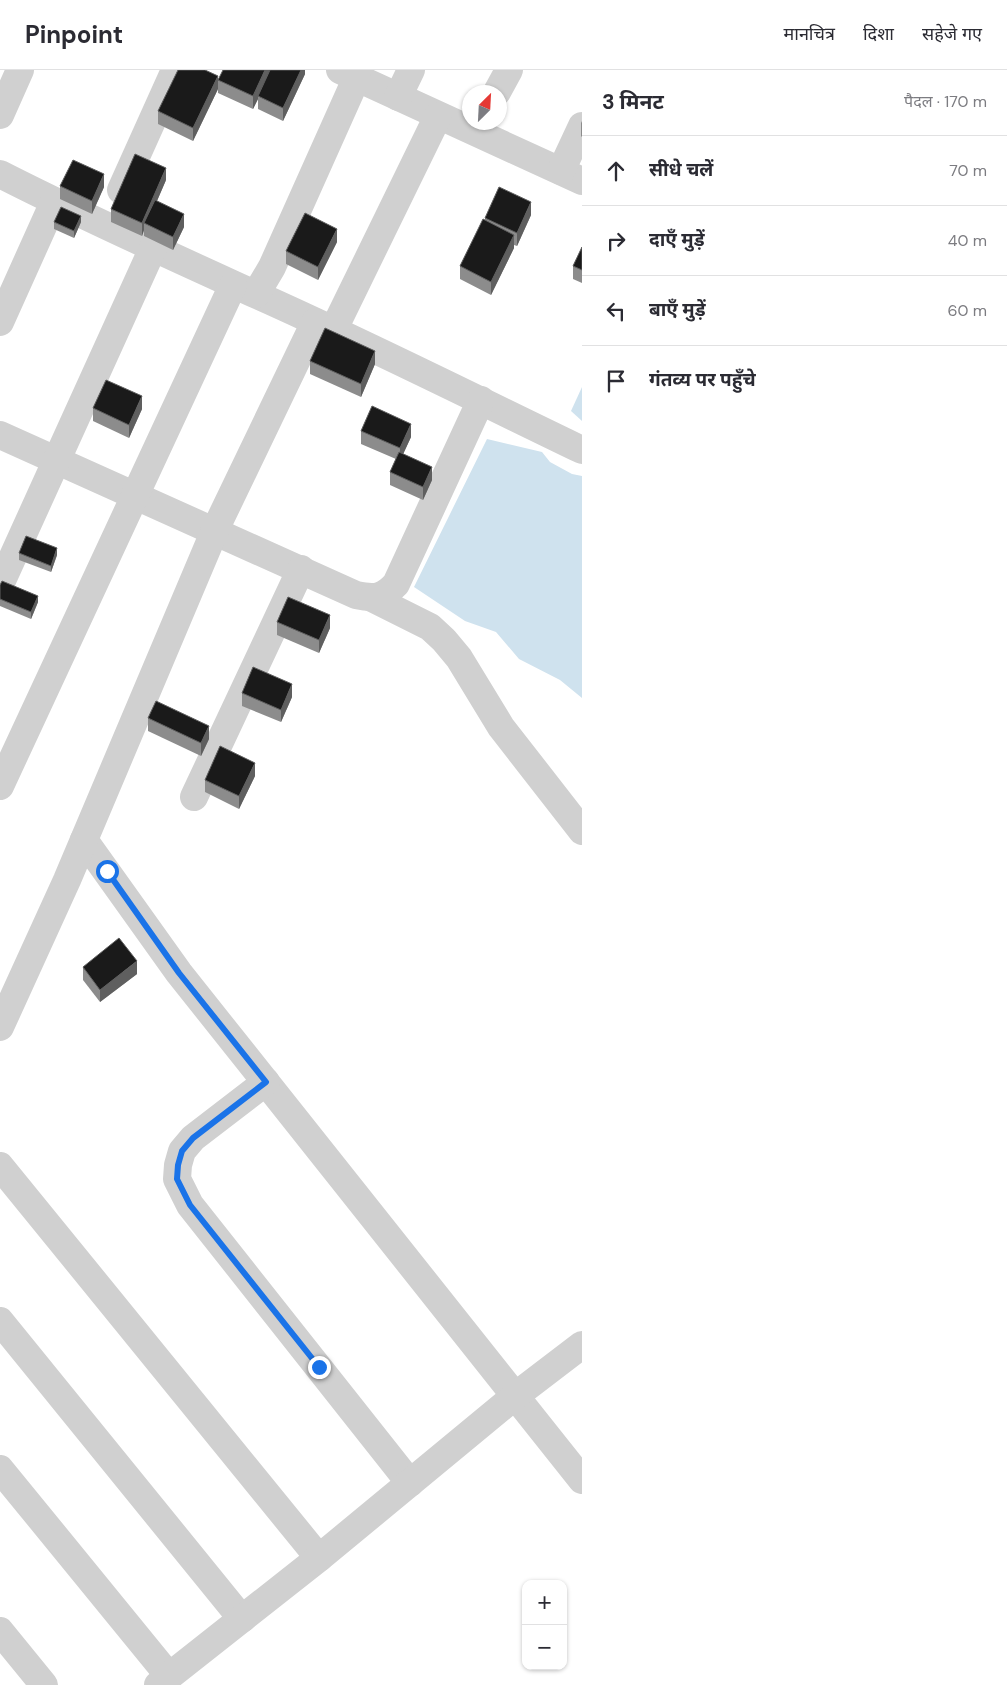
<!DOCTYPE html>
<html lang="hi">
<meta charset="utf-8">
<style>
body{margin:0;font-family:"DM Sans","Noto Sans Devanagari",sans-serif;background:#f2f2f3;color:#2b2b33}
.controls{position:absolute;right:15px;bottom:15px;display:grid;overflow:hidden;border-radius:10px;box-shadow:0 1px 4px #0004}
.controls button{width:45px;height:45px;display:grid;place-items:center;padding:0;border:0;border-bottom:1px solid #e1e1e2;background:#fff;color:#2b2b33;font:25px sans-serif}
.compass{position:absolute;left:462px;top:15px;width:45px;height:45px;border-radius:50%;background:#fff;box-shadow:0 1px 4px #0004;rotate:24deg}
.stop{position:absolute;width:15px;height:15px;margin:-11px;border:4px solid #1a73e8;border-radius:50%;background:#fff}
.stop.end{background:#1a73e8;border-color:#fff;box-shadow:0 1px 5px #0008}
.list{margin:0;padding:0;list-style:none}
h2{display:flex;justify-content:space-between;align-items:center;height:65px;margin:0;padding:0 20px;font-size:21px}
h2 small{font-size:16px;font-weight:400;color:#7c7c81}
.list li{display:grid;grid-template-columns:32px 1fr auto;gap:15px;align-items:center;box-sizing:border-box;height:70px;padding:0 20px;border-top:1px solid #e1e1e2}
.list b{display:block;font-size:19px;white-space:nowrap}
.list em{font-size:16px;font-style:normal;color:#7c7c81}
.icon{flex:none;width:28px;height:28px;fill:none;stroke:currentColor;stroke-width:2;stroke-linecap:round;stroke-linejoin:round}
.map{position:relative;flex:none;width:582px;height:1615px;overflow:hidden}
header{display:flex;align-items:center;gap:30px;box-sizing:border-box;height:70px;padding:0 25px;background:#fff;border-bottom:1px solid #e1e1e2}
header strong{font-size:24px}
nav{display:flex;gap:28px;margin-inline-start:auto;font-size:18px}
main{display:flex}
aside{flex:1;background:#fff}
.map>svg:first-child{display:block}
.water{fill:#cfe2ee}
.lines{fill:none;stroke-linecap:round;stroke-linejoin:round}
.minor{stroke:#d0d0d0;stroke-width:28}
.wall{fill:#8c8c8c}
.shaded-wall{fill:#5f5f5f}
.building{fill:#1a1a1a;stroke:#5f5f5f}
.route{stroke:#1a73e8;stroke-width:6}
</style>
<header>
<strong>Pinpoint</strong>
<nav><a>मानचित्र</a><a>दिशा</a><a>सहेजे गए</a></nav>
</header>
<main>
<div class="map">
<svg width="582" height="1615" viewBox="0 0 582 1615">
<rect width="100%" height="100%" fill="#fff"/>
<g class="water">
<polygon points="582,317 582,351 571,341"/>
<polygon points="487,369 542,382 550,392 572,404 582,406 582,628 560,610 519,589 496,562 465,551 414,517"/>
</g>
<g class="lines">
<g class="minor">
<polyline points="340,0 582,111"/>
<polyline points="497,22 509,0"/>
<polyline points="398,27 411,0"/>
<polyline points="0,45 20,0"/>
<polyline points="561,101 582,56"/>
<path d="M 0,104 C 84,147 171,186 257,225 C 367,274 474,328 582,380"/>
<polyline points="121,120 175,0"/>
<polyline points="256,224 272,197 357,7"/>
<polyline points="0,252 54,132"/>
<polyline points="333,261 438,46"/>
<path d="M 0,365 L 356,525 C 375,529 383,528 396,514 L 481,330"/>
<polyline points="0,515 153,178"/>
<polyline points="372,528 430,557 444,570 459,588 501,657 582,761"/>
<polyline points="0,716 233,215"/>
<polyline points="194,727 301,499"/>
<polyline points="84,770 179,903 582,1410"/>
<polyline points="0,957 67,810 215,460 315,252"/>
<polyline points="266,1012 193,1068 182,1081 178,1095 177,1109 190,1135 410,1413"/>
<polyline points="0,1096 319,1488"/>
<polyline points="0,1251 242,1549"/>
<polyline points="0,1399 169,1606"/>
<polyline points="0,1561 44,1615"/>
<polyline points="158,1615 319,1488 515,1326 582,1275"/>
</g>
</g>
<g class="wall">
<polygon points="305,0 305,4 283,51 258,39 258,29 253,39 218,23 218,10"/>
<polygon points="218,19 193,71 158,54 158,41"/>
<polygon points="582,51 582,67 581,66 581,53"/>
<polygon points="166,110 157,131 184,157 173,180 144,166 144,160 142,166 111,152 111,139"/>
<polygon points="60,116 104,117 92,144 60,129"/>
<polygon points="531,145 517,176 514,175 514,178 491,225 460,209 460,196 485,150 485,148"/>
<polygon points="54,152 81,152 74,168 54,159"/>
<polygon points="337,172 318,210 286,194 286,181"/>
<polygon points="582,177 582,213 573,209 573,196"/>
<polygon points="310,291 375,294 361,327 310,304"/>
<polygon points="93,338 142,339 129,368 93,351"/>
<polygon points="361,361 411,367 403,384 432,410 423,430 390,415 390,402 396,389 361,374"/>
<polygon points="19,483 57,485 51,502 19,490"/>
<polygon points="0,515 38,532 31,549 0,536"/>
<polygon points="277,552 330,558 319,583 277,565"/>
<polygon points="242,623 292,627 281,652 242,636"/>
<polygon points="148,648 209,669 201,686 148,661"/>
<polygon points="255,706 239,739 205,722 205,710"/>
<polygon points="83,897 137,904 100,932 83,910"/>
</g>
<g class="shaded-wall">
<polygon points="265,0 271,0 258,26 258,29 253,39 253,26"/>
<polygon points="301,0 305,0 305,4 283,51 283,38"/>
<polygon points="218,6 218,19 193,71 193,58"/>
<polygon points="166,98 166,110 147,154 144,153 144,160 142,166 142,153"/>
<polygon points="104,104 104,117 92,144 92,131"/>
<polygon points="531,132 531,145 517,176 517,163"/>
<polygon points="184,144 184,157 173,180 173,167"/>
<polygon points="81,146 81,152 74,168 74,161"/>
<polygon points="337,159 337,172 318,210 318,197"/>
<polygon points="514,165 514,178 491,225 491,212"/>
<polygon points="375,281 375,294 361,327 361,314"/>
<polygon points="142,326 142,339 129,368 129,355"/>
<polygon points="411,354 411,367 400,391 400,378"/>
<polygon points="432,397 432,410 423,430 423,417"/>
<polygon points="57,478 57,485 51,502 51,496"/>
<polygon points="38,526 38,532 31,549 31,542"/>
<polygon points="330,545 330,558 319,583 319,570"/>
<polygon points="292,614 292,627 281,652 281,640"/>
<polygon points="209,656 209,669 201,686 201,673"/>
<polygon points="255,693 255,706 239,739 239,726"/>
<polygon points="137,891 137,904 100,932 100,920"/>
</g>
<g class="building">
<polygon points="178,0 205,0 218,6 193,58 158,41"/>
<polygon points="223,0 265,0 253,26 218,10"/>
<polygon points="270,0 301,0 283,38 258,26"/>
<polygon points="135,84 166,98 142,153 111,139"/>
<polygon points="73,90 104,104 92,131 60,116"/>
<polygon points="499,117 531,132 517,163 485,148"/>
<polygon points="155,130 184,144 173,167 144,153"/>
<polygon points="61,137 81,146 74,161 54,152"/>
<polygon points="305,143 337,159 318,197 286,181"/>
<polygon points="483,149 514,165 491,212 460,196"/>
<polygon points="582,177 582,200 573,196"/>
<polygon points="325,258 375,281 361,314 310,291"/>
<polygon points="106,310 142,326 129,355 93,338"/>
<polygon points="372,336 411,354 400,378 361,361"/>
<polygon points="399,382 432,397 423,417 390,402"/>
<polygon points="26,466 57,478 51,496 19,483"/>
<polygon points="2,511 38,526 31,542 0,529 0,515"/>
<polygon points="288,527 330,545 319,570 277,552"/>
<polygon points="253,597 292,614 281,640 242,623"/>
<polygon points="156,631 209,656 201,673 148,648"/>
<polygon points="220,676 255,693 239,726 205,710"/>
<polygon points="119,868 137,891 100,920 83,897"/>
</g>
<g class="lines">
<polyline class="route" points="107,801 179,903 266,1012 193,1068 182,1081 178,1095 177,1109 190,1135 319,1297"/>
</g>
</svg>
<div class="controls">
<button>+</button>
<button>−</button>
</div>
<svg class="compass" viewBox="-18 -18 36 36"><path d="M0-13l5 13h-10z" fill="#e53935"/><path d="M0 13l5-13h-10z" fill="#7c7c81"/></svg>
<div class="stop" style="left:107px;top:801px"></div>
<div class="stop end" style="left:319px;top:1297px"></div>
</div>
<aside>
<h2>3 मिनट<small>पैदल · 170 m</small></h2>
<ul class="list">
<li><svg class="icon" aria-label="ahead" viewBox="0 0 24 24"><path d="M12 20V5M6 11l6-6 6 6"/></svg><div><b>सीधे चलें</b></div><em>70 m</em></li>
<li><svg class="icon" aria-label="right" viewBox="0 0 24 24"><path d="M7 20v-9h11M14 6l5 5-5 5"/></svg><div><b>दाएँ मुड़ें</b></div><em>40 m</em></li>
<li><svg class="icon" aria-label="left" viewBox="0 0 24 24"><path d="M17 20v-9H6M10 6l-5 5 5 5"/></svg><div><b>बाएँ मुड़ें</b></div><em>60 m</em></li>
<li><svg class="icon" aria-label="arrive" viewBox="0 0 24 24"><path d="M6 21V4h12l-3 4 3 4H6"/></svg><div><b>गंतव्य पर पहुँचे</b></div></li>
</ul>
</aside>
</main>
